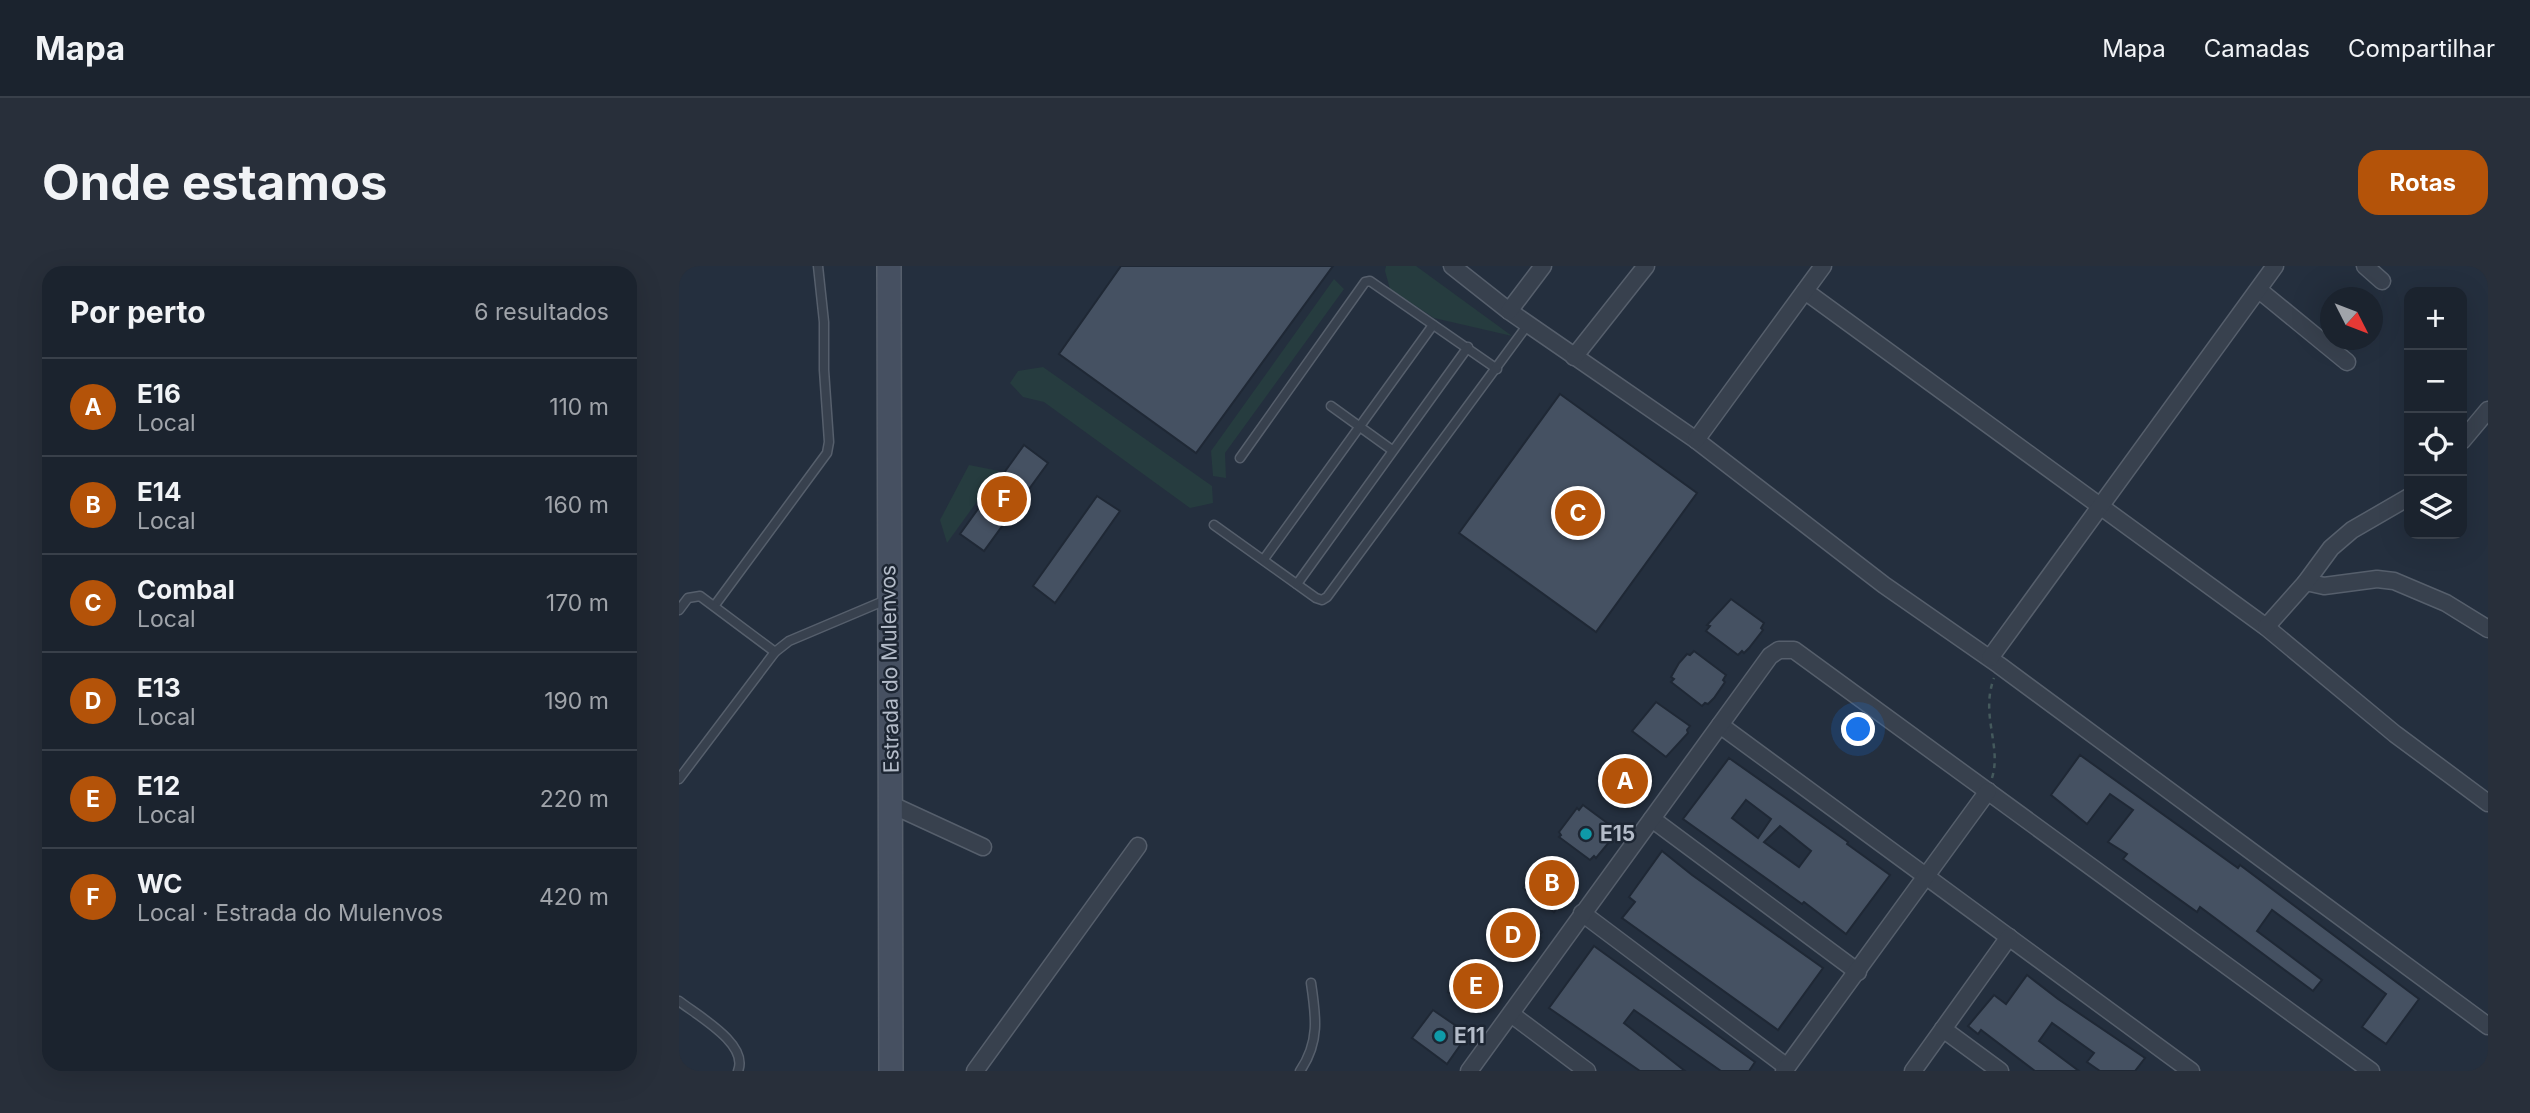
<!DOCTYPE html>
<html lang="pt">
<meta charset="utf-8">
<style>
body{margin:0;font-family:Inter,sans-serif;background:#282f3a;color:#f1f3f6}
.controls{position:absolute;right:21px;top:21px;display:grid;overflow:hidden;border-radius:14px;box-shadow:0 7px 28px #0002}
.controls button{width:63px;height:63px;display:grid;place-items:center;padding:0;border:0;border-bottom:2px solid #39404a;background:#1b232e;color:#f1f3f6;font:35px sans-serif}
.compass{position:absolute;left:1641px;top:21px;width:63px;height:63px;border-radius:50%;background:#1b232e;box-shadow:0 7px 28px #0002;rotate:132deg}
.you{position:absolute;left:1180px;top:464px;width:24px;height:24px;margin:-18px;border:5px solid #fff;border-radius:50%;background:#1a73e8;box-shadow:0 0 0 10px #1a73e833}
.badge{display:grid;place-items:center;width:46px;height:46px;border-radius:50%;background:#b45309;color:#fff;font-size:23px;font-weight:700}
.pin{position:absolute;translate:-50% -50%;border:4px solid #fff;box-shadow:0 2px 7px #0006}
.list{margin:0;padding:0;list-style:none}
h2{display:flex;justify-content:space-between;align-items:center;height:91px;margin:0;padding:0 28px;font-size:30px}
h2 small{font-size:23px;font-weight:400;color:#a0a4aa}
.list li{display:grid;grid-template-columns:46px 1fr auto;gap:21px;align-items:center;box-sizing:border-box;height:98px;padding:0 28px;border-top:2px solid #39404a}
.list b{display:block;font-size:26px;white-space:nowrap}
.list p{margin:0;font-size:23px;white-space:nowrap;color:#a0a4aa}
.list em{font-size:23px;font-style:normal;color:#a0a4aa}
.icon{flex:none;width:38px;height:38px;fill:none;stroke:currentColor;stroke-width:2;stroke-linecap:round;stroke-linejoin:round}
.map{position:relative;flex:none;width:1809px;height:805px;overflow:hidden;border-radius:21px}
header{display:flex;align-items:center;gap:42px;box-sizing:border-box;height:98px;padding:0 35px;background:#1b232e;border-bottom:2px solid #39404a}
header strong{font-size:33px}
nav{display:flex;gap:38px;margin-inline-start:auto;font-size:24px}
.intro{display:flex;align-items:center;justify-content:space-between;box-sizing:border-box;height:168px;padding:0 42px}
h1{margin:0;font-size:49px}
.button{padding:18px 32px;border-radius:21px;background:#b45309;color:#fff;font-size:24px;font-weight:700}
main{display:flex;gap:42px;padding:0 42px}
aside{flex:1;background:#1b232e;border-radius:21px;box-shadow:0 7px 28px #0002}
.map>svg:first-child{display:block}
.green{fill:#263c3f}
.building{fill:#455162;stroke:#1f2835;stroke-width:2;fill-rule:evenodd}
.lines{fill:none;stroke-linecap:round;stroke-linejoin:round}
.lane-casing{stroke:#565f6c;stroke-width:11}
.street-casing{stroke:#565f6c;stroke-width:19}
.secondary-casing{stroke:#565f6c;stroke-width:26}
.path{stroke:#44595c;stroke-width:2.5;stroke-dasharray:5 5;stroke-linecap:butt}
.lane{stroke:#38414e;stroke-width:8}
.street{stroke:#38414e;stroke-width:16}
.secondary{stroke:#465061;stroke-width:23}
.culture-dot{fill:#0f9aa8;stroke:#1d2633;stroke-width:2.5}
.labels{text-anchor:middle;stroke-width:5;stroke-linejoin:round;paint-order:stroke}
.street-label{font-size:21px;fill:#b4bcc9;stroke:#1d2633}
.poi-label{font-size:21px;font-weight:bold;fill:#b4bcc9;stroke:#1d2633;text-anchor:start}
</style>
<header>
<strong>Mapa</strong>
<nav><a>Mapa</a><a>Camadas</a><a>Compartilhar</a></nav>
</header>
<div class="intro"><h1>Onde estamos</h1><a class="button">Rotas</a></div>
<main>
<aside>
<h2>Por perto<small>6 resultados</small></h2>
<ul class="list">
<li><span class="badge">A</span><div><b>E16</b><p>Local</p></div><em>110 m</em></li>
<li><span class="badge">B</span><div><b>E14</b><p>Local</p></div><em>160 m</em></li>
<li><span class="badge">C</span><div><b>Combal</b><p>Local</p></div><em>170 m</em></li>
<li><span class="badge">D</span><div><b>E13</b><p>Local</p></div><em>190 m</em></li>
<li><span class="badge">E</span><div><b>E12</b><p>Local</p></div><em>220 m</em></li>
<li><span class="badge">F</span><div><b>WC</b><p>Local · Estrada do Mulenvos</p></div><em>420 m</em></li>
</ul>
</aside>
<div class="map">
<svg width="1809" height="805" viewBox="0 0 1809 805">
<rect width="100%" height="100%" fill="#242f3e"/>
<g class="green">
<polygon points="707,0 737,0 833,70 755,52 711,23 706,5"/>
<polygon points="655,13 665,23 546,187 547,212 534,210 532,185"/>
<polygon points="364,101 533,220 534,237 511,242 365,136 344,131 331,117 339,105"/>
<polygon points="290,199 320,205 268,277 261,254"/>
</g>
<g class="building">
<polygon points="442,0 654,0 517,187 380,88"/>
<polygon points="881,128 1018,227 917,366 780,267"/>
<polygon points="345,179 369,197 305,285 281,268"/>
<polygon points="418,230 441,245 376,337 354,320"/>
<polygon points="1052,333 1085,357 1082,362 1084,364 1070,382 1065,387 1063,385 1059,389 1027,365 1031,360 1028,359"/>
<polygon points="1015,385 1047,409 1044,414 1046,416 1035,432 1029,438 1026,437 1023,440 992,416 995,413 992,411 1000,397 1008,388 1011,389"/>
<polygon points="977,436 1011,460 1008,464 1009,467 987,491 953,465"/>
<polygon points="941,488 974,511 971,516 973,517 954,541 952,539 949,542 918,520 922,515 918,512 935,490 938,492"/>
<polygon points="1401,489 1559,602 1561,599 1740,733 1707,778 1683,761 1707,728 1593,644 1578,665 1643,714 1634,725 1521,641 1518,646 1444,593 1448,588 1429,576 1454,544 1431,528 1408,558 1372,529"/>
<path d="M 1050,492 L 1169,576 L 1168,578 L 1211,609 L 1167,668 L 1125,636 L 1123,638 L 1004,553 ZM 1067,534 L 1092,553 L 1079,572 L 1053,552 ZM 1101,560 L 1132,585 L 1120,601 L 1085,576 Z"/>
<polygon points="904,539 935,562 932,567 936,569 917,592 915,590 911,594 880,571 882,569 880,566 898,542 900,544"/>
<polygon points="983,585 1013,609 1144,702 1099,764 943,652 956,636 950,631"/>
<polygon points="866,591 899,614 882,643 879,641 875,646 844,622 859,594 861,596"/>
<polygon points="831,642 863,666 860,669 862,672 844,695 841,694 839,696 808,674 824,645 826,648"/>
<polygon points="915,680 1076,796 1070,805 1042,805 955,744 945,757 1006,805 961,805 870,742"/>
<polygon points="793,693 825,717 822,721 824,723 812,739 807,746 804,744 801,748 769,726 785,697 789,699"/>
<polygon points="1348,709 1379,733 1466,792 1456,805 1421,805 1408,796 1415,787 1373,757 1360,775 1400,805 1356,805 1302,764 1299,768 1289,760 1315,729 1327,738"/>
<polygon points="754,744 789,768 768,798 733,772"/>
</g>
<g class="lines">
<g class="lane-casing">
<g id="lane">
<polyline points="652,140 713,184"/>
<polyline points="561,192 686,16 691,15 818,103"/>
<polyline points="535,259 637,332 643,334 648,331 850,57"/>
<polyline points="585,293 754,59"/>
<polyline points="618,318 789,81"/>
<polyline points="36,339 148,187 150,176 145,104 145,56 139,0"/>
<polyline points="0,344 9,332 21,330 96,386"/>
<polyline points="0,513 96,386 110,375 207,334"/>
<path d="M 0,735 C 19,750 70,778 59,805"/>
<path d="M 621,805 C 641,776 637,750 632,717"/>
</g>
</g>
<g class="street-casing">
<g id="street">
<polyline points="773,0 830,45 1017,174 1205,319 1320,399 1809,760"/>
<polyline points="1686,0 1703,15"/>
<polyline points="1580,24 1668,96"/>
<polyline points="1126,25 1587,361 1716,468 1809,537"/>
<polyline points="830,45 864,0"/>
<polyline points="895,91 967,0"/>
<polyline points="1017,174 1144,0"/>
<polyline points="1783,175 1809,144"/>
<polyline points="1627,316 1645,320 1698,313 1715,315 1767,337 1809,363"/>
<polyline points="1587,361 1627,316 1652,282 1673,264 1730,231"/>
<polyline points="1311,392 1596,0"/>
<polyline points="1041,459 1512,805"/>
<polyline points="213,539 304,581"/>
<polyline points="973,553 1179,706"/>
<polyline points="903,647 1108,801"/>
<polyline points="832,748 908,805"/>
<polyline points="1264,763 1321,805"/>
<polyline points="296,805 459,580"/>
<polyline points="790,805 1091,390 1100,384 1115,384 1692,805"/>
<polyline points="1105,805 1309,525"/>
<polyline points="1234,805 1330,671"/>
</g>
</g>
<g class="secondary-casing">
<polyline id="secondary" points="210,0 212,805"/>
</g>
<path class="path" d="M 1313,512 C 1323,480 1301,449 1315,412"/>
<use href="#lane" class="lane"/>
<use href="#street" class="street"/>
<use href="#secondary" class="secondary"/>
</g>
<g class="culture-dot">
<circle cx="907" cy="568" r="7"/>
<circle cx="761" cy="770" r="7"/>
</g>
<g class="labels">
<g class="street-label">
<text transform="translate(211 403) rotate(-91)" y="7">Estrada do Mulenvos</text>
</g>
<g class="poi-label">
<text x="921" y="575">E15</text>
<text x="775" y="777">E11</text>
</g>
</g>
</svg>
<div class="controls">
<button>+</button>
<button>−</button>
<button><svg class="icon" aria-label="locate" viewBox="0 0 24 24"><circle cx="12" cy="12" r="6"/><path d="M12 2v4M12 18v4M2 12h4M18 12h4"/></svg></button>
<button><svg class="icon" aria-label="layers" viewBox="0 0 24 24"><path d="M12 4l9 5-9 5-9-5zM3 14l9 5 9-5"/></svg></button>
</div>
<svg class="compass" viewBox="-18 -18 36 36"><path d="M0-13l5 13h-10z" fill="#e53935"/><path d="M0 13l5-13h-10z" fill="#a0a4aa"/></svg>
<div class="you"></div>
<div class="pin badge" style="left:946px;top:515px">A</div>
<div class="pin badge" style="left:873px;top:617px">B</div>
<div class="pin badge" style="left:899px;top:247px">C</div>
<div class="pin badge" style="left:834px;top:669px">D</div>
<div class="pin badge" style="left:797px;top:720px">E</div>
<div class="pin badge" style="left:325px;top:233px">F</div>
</div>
</main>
